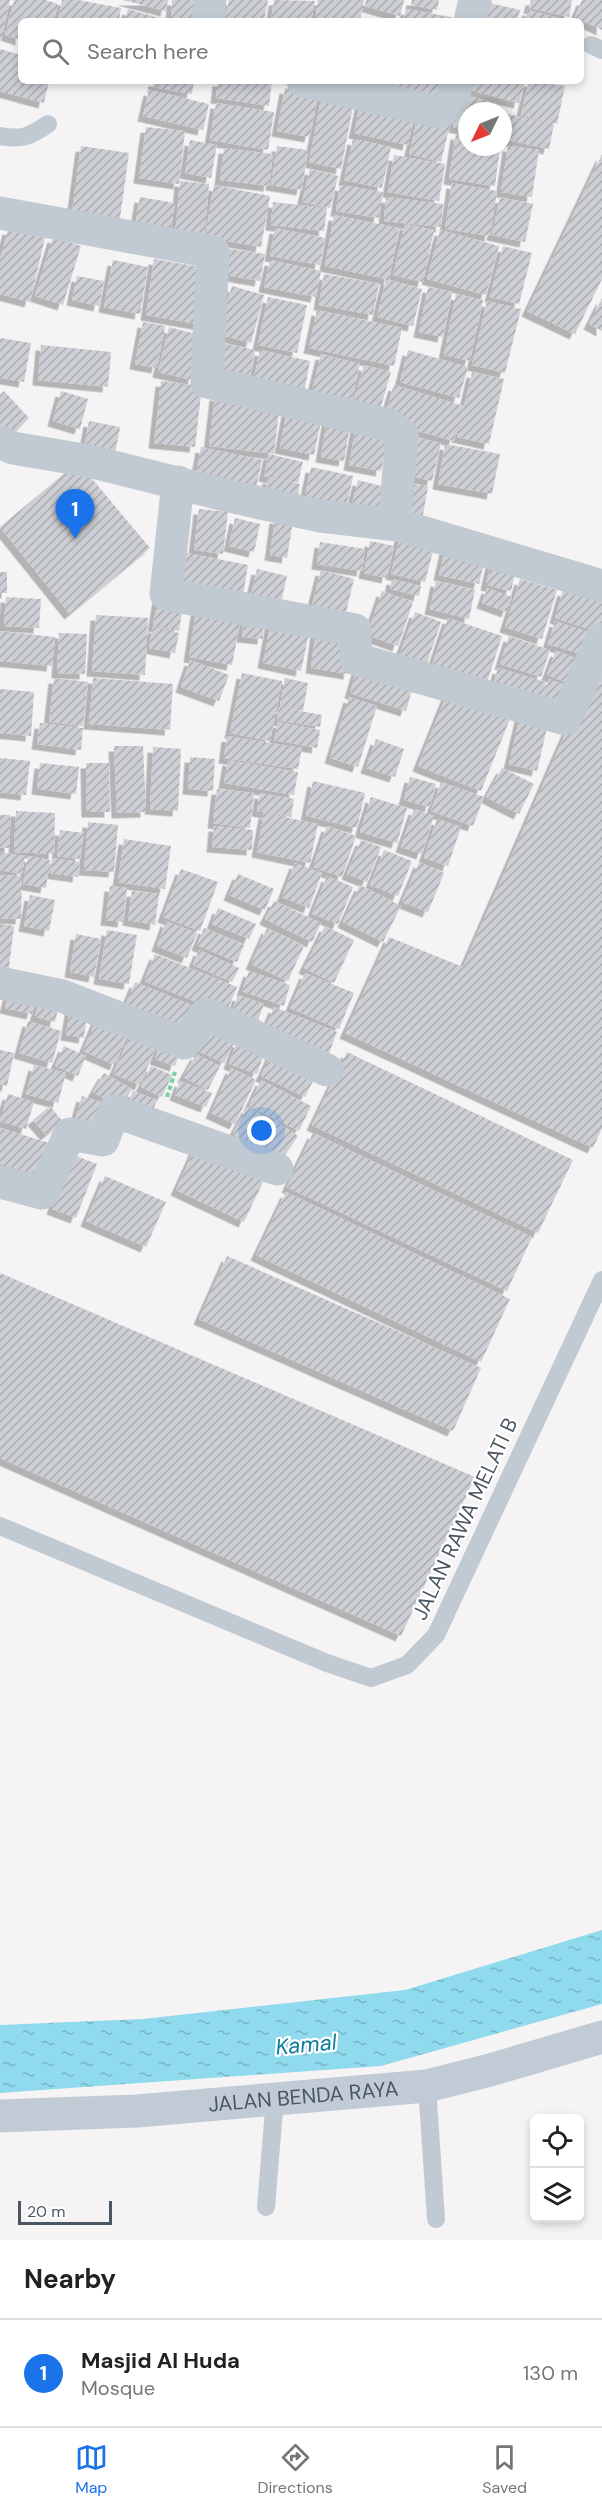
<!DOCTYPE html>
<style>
body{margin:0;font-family:"DM Sans",sans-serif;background:#f2f2f2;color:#222}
.controls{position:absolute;right:18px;bottom:18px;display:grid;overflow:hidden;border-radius:9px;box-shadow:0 3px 9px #0003}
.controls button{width:54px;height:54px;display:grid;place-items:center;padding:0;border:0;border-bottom:2px solid #e0e0e0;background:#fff;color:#222;font:30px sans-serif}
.compass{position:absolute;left:458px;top:102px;width:54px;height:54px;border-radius:50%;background:#fff;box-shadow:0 3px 9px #0003;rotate:227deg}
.scale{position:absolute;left:18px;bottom:15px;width:94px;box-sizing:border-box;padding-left:6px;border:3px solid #4a5661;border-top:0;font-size:16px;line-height:21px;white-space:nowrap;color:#4a5661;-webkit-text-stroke:4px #fff;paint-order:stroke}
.you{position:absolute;left:262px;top:1131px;width:21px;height:21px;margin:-15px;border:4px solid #fff;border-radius:50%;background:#1a73e8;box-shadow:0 0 0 9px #1a73e833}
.badge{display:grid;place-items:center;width:39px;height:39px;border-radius:50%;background:#1a73e8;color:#fff;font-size:20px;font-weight:700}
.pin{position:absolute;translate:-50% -50px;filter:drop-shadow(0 2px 3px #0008)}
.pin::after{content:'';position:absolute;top:32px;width:21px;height:18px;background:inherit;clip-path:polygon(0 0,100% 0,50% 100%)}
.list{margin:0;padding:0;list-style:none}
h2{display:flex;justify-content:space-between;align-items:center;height:78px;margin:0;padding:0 24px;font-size:26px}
h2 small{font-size:20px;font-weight:400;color:#767676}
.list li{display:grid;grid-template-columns:39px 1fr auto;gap:18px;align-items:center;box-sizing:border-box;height:108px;padding:0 24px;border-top:2px solid #e0e0e0}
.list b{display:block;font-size:22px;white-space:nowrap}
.list p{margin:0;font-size:20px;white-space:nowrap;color:#767676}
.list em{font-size:20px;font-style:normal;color:#767676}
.icon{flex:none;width:33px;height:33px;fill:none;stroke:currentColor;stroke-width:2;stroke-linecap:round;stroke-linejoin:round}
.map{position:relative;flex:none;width:602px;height:2240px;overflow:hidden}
.search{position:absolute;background:#fff;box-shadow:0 3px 9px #0003;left:18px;right:18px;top:18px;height:66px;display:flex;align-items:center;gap:15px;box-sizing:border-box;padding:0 21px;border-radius:9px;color:#767676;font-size:22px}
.sheet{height:186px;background:#fff}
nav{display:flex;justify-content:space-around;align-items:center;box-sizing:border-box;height:84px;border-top:2px solid #e0e0e0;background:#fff;font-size:16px;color:#767676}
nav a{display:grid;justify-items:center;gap:3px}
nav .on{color:#1a73e8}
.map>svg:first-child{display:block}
.water{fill:url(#water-ripples)}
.building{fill:url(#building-hatch);filter:url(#shadow)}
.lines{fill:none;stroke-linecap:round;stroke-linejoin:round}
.path{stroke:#7ad0a6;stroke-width:4;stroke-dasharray:4.5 3;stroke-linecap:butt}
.service{stroke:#c1cad2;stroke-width:18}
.minor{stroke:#c1cad2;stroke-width:33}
.secondary{stroke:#c1cbd6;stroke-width:33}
.labels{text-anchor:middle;stroke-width:4.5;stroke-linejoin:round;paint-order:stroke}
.street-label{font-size:21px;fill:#4a5661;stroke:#fff}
.water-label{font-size:22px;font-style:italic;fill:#0c7c9b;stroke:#fff}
</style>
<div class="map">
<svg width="602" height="2240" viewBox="0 0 602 2240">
<defs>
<pattern id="water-ripples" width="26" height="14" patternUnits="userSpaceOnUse" patternTransform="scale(1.5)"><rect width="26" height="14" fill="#90daee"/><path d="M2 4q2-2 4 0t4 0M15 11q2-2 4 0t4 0" fill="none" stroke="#78b4c4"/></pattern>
<pattern id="building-hatch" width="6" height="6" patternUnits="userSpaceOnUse" patternTransform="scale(1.5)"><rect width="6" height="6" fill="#cdcfd5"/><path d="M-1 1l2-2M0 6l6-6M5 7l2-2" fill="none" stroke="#a8abb0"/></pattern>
<filter id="shadow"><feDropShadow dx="-5.5" dy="5.5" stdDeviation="0" flood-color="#0004"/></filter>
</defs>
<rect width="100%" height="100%" fill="#f5f3f3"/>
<polygon class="water" points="602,1930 602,2004 381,2066 0,2093 0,2025 143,2019 405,1990"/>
<g class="building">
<polygon points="0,0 10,0 1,41 0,41"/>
<polygon points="14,0 45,0 58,4 54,21 21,21 21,40 5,35"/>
<polygon points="62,0 78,0 121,8 119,21 58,21"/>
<polygon points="123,0 168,0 166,11"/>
<polygon points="172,0 206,0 205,21 171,21"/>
<polygon points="229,0 268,0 264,21 225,18"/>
<polygon points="274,0 315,1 311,21 271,21"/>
<polygon points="318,0 364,0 360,21 315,21"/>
<polygon points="366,0 404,0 400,16 365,6"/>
<polygon points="412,0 439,0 437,10 411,5"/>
<polygon points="531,0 572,0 569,17 529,8"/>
<polygon points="582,0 602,0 602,30 575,17"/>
<polygon points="481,1 520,10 517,21 476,21"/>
<polygon points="128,9 166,20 166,21 124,21"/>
<polygon points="406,9 451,17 450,21 404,21"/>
<polygon points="528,10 566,20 566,21 525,21"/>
<polygon points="0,49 21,55 21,81 49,81 44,103 0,91"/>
<polygon points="154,81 194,81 192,94 153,87"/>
<polygon points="218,81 272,81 269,106 216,98"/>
<polygon points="378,81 449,81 441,110 375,92"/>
<polygon points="471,81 525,81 519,103 469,90"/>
<polygon points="529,81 565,86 557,124 521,115"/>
<polygon points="285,88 318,94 310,137 277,131"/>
<polygon points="149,90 209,104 203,130 143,116"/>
<polygon points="322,94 354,101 341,169 309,162"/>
<polygon points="461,94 496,103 494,111 467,111 467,130 453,127"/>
<polygon points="362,96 416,108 408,145 354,133"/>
<polygon points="216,103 274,112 268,150 210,140"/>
<polygon points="419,112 451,120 441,162 409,154"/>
<polygon points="503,113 554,124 549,149 503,139"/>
<polygon points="146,127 185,131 179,184 139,178"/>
<polygon points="456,134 467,136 467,147 500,147 495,186 449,179"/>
<polygon points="353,139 391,147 382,188 344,180"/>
<polygon points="190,140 217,145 211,178 185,173"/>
<polygon points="81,146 129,153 119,226 71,219"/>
<polygon points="277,146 308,150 302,190 271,185"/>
<polygon points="508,146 539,150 532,197 501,192"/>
<polygon points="224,148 273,154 269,186 220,180"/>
<polygon points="602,154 602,279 575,334 527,311"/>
<polygon points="394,155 445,164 439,201 388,192"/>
<polygon points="310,169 338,176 330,208 302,202"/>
<polygon points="180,181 209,184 204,239 175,236"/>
<polygon points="452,183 497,191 490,236 445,229"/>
<polygon points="214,185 270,196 261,247 205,237"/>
<polygon points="340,185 383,192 379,218 336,211"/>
<polygon points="140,197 175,203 169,239 134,232"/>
<polygon points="386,197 443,204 441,227 384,221"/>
<polygon points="500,197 533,204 525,242 492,235"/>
<polygon points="273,202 327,208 324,231 271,225"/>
<polygon points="334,215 399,228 389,280 422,289 413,326 377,317 386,279 325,266"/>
<polygon points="405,224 434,230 423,282 393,275"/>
<polygon points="275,228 325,238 320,265 270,256"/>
<polygon points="8,229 45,238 30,302 0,294 0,259"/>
<polygon points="440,230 499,246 486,295 427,279"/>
<polygon points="53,237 81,246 63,305 35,296"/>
<polygon points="503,246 532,253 519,304 490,297"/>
<polygon points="224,248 265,254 260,281 220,274"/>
<polygon points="154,259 212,269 203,325 146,315"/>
<polygon points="113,260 148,267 140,314 104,307"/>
<polygon points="270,260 321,271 316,297 264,287"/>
<polygon points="324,274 379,284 373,315 319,305"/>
<polygon points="77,276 104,281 99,306 72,300"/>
<polygon points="232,286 264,295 251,343 218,334"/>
<polygon points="428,287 452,292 443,337 419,332"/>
<polygon points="456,294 483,300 470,361 444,355"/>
<polygon points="268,297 307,305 297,353 258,345"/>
<polygon points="602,298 602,331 589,324"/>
<polygon points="487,301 521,309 505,373 472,365"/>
<polygon points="317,310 402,328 394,366 309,348"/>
<polygon points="143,322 165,326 157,368 135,364"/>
<polygon points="169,327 203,336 193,380 158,372"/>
<polygon points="0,338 31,343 24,382 0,378"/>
<polygon points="223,343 255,350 248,387 216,380"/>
<polygon points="41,345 111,352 108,387 38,380"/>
<polygon points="260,350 310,361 303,398 252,387"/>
<polygon points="408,350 468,367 459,398 400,382"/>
<polygon points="321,354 360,364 351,405 311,396"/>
<polygon points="364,365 391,372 379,413 352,406"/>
<polygon points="472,372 504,379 489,444 457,437"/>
<polygon points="161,381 202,386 195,447 154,443"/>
<polygon points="394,385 464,406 454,441 383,421"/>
<polygon points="4,391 29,418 9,438 0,429 0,395"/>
<polygon points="61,391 88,399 80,429 53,421"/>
<polygon points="215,395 280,403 274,454 209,446"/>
<polygon points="288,405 323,412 314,455 280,448"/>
<polygon points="328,415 351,420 344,461 321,457"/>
<polygon points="89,421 120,427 114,459 83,454"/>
<polygon points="356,426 389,433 381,471 349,465"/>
<polygon points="410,436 441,443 432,481 402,474"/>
<polygon points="445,444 500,454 492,494 438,484"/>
<polygon points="201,447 262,460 254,498 194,485"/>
<polygon points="269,454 303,462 298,483 264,476"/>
<polygon points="78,462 150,548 70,614 0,527"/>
<polygon points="311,467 353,476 346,510 304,501"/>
<polygon points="268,478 300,484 296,507 264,500"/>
<polygon points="358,480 393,489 385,522 350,512"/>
<polygon points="405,483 428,486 422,521 400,517"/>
<polygon points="199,509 228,512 223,554 194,550"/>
<polygon points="235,518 260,524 254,552 229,546"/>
<polygon points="275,518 293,520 287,558 270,555"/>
<polygon points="401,531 436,540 425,582 391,574"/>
<polygon points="370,541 394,546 387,578 364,573"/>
<polygon points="320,542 365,549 362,571 317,564"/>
<polygon points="446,544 486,554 479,584 439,575"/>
<polygon points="187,553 248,565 242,601 181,589"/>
<polygon points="492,558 517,564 511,591 486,585"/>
<polygon points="257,569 287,576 280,607 250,600"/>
<polygon points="321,570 354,579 346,613 312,605"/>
<rect x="0" y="572" width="7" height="21"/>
<polygon points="392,579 421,586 419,596 390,589"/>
<polygon points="520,579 557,590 542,639 505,627"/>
<polygon points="436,581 475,590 469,619 430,609"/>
<polygon points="487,588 512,597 507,612 482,603"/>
<polygon points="563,590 602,603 602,633 555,618"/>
<polygon points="382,591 413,602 398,646 367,635"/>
<polygon points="6,597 41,599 39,628 4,626"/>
<polygon points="158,597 184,601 179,631 153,626"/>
<polygon points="197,605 242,613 232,665 189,657"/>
<polygon points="415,612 441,622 425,669 398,659"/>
<polygon points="96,615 148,618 145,675 92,671"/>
<polygon points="244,615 264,618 263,639 242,637"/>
<polygon points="448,618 502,636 485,689 430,671"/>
<polygon points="271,620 310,629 301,671 263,663"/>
<polygon points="555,621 598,635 591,657 548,644"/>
<polygon points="153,627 179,633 175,653 149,648"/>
<polygon points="316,630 353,635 349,674 311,668"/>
<polygon points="0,631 55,637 52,666 0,661"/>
<polygon points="59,633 87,634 85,674 57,673"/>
<polygon points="509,636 550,650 541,677 500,664"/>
<polygon points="602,650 602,1128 593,1148 345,1033 389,937 463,967"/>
<polygon points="556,651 587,662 578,687 547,675"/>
<polygon points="190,660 229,675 219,701 181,687"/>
<polygon points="359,662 415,680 406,711 350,693"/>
<polygon points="498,668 546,682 541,699 549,679 575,689 566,714 492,690"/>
<polygon points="242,673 282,681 270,741 230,733"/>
<polygon points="54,678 88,682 83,726 49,722"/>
<polygon points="93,678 173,684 170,730 89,724"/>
<polygon points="285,678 308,683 303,711 280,706"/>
<polygon points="0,689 34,692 31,736 0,733"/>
<polygon points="449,689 512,714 481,791 418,766"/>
<polygon points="349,697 377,706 358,767 330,758"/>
<polygon points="279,707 322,715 320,727 277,720"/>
<polygon points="521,712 549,719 537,771 509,764"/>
<polygon points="278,722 320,730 317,748 274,740"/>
<polygon points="40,723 83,728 81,750 37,744"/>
<polygon points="227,736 302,748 298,769 224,758"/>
<polygon points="376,739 404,749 395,777 366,768"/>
<polygon points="114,746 143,746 146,812 117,813"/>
<polygon points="153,747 181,749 178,811 150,809"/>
<polygon points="190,757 215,759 213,791 188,789"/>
<polygon points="0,758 30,761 26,795 0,792"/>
<polygon points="228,760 298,772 294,795 224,783"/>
<polygon points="40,763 79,767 76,794 37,789"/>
<polygon points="86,763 109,763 110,812 87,812"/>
<polygon points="502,768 534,784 519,814 486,797"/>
<polygon points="410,777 436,784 430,807 404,800"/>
<polygon points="313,781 365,793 357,828 306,816"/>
<polygon points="441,782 484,797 473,826 431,811"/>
<polygon points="217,789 254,793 250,828 213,823"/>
<polygon points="260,793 294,799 291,817 257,811"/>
<polygon points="371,797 407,808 397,843 360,832"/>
<polygon points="414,809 434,816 422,854 401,847"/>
<polygon points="16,811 55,813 54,854 14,852"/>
<polygon points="264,813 318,824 310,863 257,852"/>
<rect x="0" y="815" width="10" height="33"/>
<polygon points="437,819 461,827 448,866 424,858"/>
<polygon points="88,822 118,825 114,872 84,870"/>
<polygon points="214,826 253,830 252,850 212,847"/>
<polygon points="327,826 356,836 342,877 313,867"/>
<polygon points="60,830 84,833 80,859 57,856"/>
<polygon points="124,839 171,846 165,889 118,882"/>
<polygon points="361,840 381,847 367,882 347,874"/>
<polygon points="384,850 412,861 398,896 370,885"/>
<polygon points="0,852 25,856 22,874 0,870"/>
<polygon points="28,856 50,860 46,888 23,884"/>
<polygon points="52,858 80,862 78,877 50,873"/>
<polygon points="419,862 444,873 428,912 402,902"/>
<polygon points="295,863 322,873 309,908 282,897"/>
<polygon points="181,869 218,882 200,931 163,917"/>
<polygon points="238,874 274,889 265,910 229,895"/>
<polygon points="0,875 22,876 21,919 0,918"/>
<polygon points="327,876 353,887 338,924 312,914"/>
<polygon points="360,885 401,906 383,942 343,922"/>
<polygon points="110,886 127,888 123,922 106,920"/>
<polygon points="132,891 159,894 155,925 128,920"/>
<polygon points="30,895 55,900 49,931 24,926"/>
<polygon points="274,901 321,923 312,942 265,919"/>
<polygon points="218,908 256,924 249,939 212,924"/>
<polygon points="166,921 197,933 187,958 157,946"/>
<polygon points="0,924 14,926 9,968 0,967"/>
<polygon points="325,926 354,940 334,983 304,968"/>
<polygon points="204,928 244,945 237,962 197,945"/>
<polygon points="267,928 304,946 288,981 251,964"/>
<polygon points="107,930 137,935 129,984 99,979"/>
<polygon points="76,934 101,939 94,977 70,972"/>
<polygon points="199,950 239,968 232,982 193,965"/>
<polygon points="155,954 237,987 226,1014 144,981"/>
<polygon points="249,971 290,985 284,1006 242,991"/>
<polygon points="305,973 354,993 339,1029 290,1008"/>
<polygon points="135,982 191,1005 179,1034 123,1011"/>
<polygon points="10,989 37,996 32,1014 5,1008"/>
<polygon points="41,995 60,1000 55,1022 35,1017"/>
<polygon points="238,995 264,1004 255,1029 229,1021"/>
<polygon points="71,1004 88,1007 84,1038 66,1035"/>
<polygon points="274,1007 337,1032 325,1064 261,1039"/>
<polygon points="99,1013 131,1026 115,1065 83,1051"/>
<polygon points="28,1021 61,1031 52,1063 19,1053"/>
<polygon points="209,1023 237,1037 224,1063 196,1050"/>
<polygon points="133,1029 159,1040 140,1085 113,1074"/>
<polygon points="161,1041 181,1048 175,1066 155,1059"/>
<polygon points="237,1041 265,1051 257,1074 229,1064"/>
<polygon points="64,1046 86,1056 78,1076 55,1066"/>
<polygon points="0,1050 14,1053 7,1086 0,1084"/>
<polygon points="272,1052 317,1073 305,1097 261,1076"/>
<polygon points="347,1052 573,1160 538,1233 312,1125"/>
<polygon points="196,1054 220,1066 208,1090 183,1077"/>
<polygon points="34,1065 66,1073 58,1103 26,1094"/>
<polygon points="151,1066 172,1075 162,1097 141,1087"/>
<polygon points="231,1068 256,1080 235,1124 211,1113"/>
<polygon points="104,1073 132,1089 120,1108 93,1092"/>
<polygon points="261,1080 311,1106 299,1131 249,1106"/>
<polygon points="180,1081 212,1093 206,1107 175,1095"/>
<polygon points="133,1091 157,1100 149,1120 125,1110"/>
<polygon points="8,1094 34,1102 26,1129 0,1121"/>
<polygon points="82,1096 109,1105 99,1135 73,1127"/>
<polygon points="50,1106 63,1122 46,1135 33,1120"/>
<polygon points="247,1107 268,1118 253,1145 233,1134"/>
<polygon points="275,1120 298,1136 279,1164 257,1148"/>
<polygon points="0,1128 49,1143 39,1176 0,1164"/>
<polygon points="313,1133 532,1237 507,1291 287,1187"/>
<polygon points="195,1148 264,1180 244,1222 176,1190"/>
<polygon points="71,1154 97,1164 76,1218 52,1209"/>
<polygon points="105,1176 166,1202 146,1247 86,1221"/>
<polygon points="286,1192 510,1299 481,1362 256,1255"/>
<polygon points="227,1256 481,1368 453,1431 199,1319"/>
<polygon points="0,1273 475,1477 401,1636 0,1458"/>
</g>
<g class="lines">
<polyline class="path" points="167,1097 175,1072"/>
<g class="service">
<polyline points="591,45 602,50"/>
<path d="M 0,136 C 22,140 29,137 48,124"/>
<polyline points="0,1526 327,1663 371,1678 407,1665 436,1635 602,1280"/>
<polyline points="427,2086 436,2219"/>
<polyline points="266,2207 275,2098"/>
</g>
<g class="minor">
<polyline points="208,21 210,0"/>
<polyline points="470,21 475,0"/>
<path d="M 303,81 L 438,112 C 454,107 454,95 457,81"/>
<polyline points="0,213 213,252 207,382 389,425 402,435 395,515 398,525 602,586"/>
<polyline points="0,442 13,448 89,461 229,496 320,516 398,525"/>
<polyline points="178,482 166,594 355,630 356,659 565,719 602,639"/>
<polyline points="0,983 62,996 184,1043 206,1014 327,1070"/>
<polyline points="0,1182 42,1193 70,1134 103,1140 114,1111 277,1169"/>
</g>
<path class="secondary" id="s1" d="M 0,2116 L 137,2111 L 427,2086 L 490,2070 L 602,2037"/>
</g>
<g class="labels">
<g class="street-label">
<text transform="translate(465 1519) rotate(-65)" y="7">JALAN RAWA MELATI B</text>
<text dy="7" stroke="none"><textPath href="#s1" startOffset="304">JALAN BENDA RAYA</textPath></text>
</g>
<g class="water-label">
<text transform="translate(306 2044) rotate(-5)" y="8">Kamal</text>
</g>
</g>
</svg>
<div class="controls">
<button><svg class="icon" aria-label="locate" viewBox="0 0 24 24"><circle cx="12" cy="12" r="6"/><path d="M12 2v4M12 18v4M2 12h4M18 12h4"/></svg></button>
<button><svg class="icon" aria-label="layers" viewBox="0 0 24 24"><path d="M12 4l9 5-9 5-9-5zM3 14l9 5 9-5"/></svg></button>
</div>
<svg class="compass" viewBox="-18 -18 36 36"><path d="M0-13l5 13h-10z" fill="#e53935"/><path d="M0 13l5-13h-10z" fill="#767676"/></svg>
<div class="scale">20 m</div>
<div class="you"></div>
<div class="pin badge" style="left:75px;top:539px">1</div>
<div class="search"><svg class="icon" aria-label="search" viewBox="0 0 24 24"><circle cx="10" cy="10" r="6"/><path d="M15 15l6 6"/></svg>Search here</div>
</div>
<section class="sheet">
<h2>Nearby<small></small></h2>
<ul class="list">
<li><span class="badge">1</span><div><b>Masjid Al Huda</b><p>Mosque</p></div><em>130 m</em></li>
</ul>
</section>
<nav>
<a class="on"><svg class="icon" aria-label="map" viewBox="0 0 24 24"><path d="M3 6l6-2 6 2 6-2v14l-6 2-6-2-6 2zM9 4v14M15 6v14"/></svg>Map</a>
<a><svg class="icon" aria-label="directions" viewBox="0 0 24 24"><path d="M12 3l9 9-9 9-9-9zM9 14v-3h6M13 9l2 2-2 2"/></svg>Directions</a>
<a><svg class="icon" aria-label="saved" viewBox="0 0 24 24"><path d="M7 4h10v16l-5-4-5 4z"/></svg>Saved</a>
</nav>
